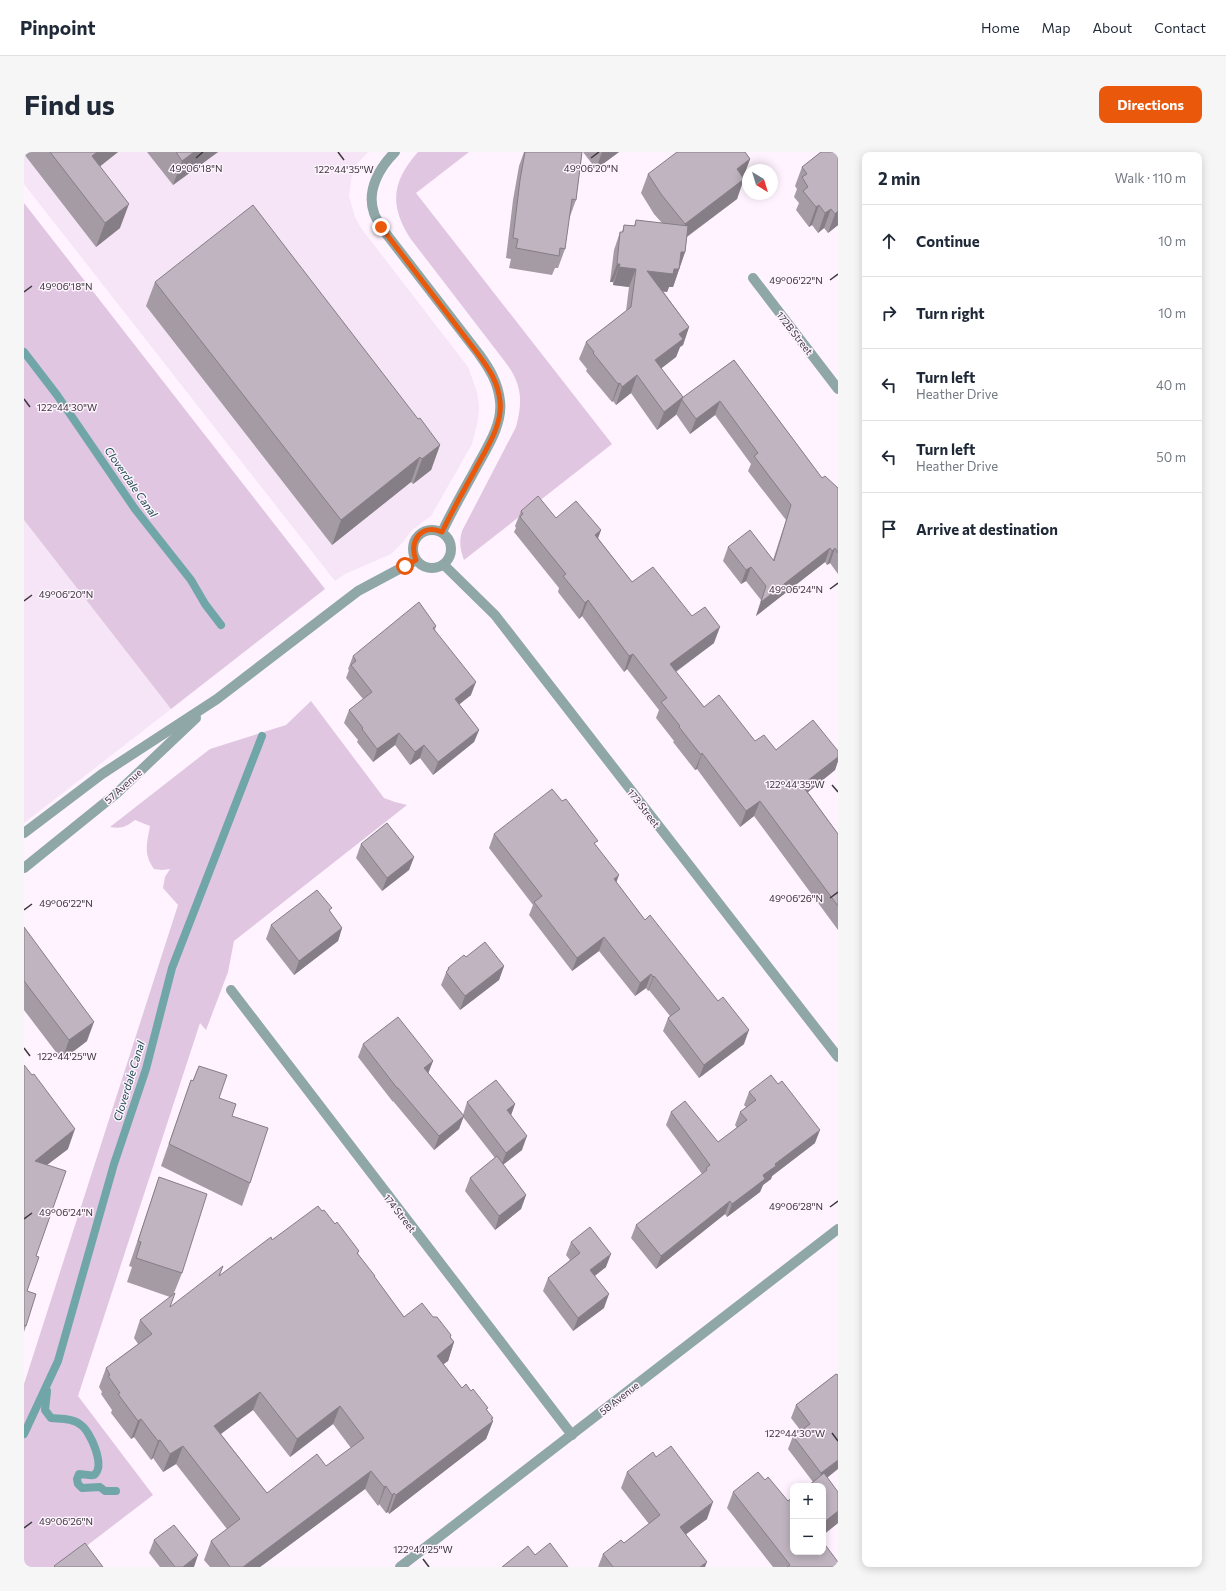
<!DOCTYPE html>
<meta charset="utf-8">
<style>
body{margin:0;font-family:Commissioner,sans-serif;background:#f6f6f7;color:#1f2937}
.controls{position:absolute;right:12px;bottom:12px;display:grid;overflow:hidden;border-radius:8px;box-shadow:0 2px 10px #0003}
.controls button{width:36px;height:36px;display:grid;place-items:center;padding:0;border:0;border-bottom:1px solid #e0e1e3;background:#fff;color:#1f2937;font:20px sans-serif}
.compass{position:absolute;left:718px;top:12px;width:36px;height:36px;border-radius:50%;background:#fff;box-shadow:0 2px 10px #0003;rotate:142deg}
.stop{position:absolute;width:12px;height:12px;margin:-9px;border:3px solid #ea580c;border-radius:50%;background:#fff}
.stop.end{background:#ea580c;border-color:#fff;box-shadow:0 1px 4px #0008}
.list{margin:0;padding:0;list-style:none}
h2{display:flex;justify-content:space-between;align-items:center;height:52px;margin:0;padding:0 16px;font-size:17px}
h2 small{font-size:13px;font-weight:400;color:#747a83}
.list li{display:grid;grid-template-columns:26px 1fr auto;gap:12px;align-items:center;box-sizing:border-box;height:72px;padding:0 16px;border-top:1px solid #e0e1e3}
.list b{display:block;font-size:15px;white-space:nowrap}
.list p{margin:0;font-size:13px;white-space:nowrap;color:#747a83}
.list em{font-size:13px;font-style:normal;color:#747a83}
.icon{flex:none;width:22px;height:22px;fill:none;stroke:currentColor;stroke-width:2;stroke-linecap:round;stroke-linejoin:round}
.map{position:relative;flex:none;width:814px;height:1415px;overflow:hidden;border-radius:8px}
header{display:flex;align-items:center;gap:24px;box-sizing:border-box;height:56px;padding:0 20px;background:#fff;border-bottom:1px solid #e0e1e3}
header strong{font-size:19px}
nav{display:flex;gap:22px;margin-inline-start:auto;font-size:14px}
.intro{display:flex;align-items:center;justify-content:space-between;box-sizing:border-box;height:96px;padding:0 24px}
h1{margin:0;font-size:28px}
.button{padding:10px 18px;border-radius:8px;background:#ea580c;color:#fff;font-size:14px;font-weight:700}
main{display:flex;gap:24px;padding:0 24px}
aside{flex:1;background:#fff;border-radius:8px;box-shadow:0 2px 10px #0003}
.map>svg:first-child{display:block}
.built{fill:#f5e5f6}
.green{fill:#e0c6e1}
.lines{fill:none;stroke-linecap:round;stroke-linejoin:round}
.stream{stroke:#70a6a7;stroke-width:8}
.street{stroke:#90a7a7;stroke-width:10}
.wall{fill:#a49ba4;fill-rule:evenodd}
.shaded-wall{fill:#867e86}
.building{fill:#bfb4bf;stroke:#867e86;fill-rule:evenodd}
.route{stroke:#ea580c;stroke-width:5}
.ticks{fill:none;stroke:#3b373b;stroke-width:1.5}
.labels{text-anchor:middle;stroke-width:3;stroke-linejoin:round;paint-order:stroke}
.street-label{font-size:10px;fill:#3b373b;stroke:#fef3fe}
.water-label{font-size:11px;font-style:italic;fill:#164849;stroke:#fef3fe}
.ticks-label{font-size:10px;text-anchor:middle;fill:#3b373b;stroke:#fef3fe;stroke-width:3;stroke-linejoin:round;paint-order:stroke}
</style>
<header>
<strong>Pinpoint</strong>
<nav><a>Home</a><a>Map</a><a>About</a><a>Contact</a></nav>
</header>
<div class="intro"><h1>Find us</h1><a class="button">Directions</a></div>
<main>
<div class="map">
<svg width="814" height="1415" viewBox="0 0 814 1415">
<rect width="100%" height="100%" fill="#fef3fe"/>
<g class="built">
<polygon points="0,0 344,0 333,12 328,22 325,44 331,65 337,76 444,215 453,240 455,254 454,268 448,292 407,364 388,378 379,390 367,402 321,422 311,429 0,32"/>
<polygon points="0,368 147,557 0,671"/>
</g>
<g class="green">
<path d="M 394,0 L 445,0 L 392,41 L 588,292 L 440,408 C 436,397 435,390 438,379 L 492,275 C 499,249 498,233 482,211 L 386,86 C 365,53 368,29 394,0 Z"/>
<polygon points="0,51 301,437 147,557 0,368"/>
<path d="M 287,549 L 360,646 L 371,650 L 383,653 L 210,789 L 204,820 L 182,878 L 176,871 L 54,1244 L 129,1343 L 35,1415 L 0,1415 L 0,1232 L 154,753 L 139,736 L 141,725 L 146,717 L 138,718 L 130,717 C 119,702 123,691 126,674 L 111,668 C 102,675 97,677 86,675 L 186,597 L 262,573 Z"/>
</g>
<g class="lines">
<g class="stream">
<polyline points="0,200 33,243 111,357 167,428 181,452 197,473"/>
<path d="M 23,1239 L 21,1258 L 27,1266 C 37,1267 49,1266 57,1273 C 66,1279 82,1314 70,1323 C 68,1324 59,1322 55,1322 L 53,1327 L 54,1332 L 58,1336 L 76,1335 L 81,1339 L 92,1339"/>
<polyline points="0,1282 34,1209 90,1012 122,917 148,816 238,584"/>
</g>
<g class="street">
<path d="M 371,0 C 356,15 342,38 350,61 C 351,65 355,70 357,75 L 455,202 C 465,216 474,230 476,249 C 479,273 462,297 451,318 C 440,338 428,359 418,380"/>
<polyline points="729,126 814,237"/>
<circle cx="408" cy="397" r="19"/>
<polyline points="420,413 471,463 814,905"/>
<polyline points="0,681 78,622 193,547 334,439 392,408"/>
<polyline points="0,716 93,641 172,566"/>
<polyline points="207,838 548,1283"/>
<polyline points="376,1415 814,1077"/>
</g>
</g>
<g class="wall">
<polygon points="0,0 94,0 76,14 96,76 72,95 0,2"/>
<polygon points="123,0 194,0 149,33"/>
<polygon points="500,0 558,0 552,48 545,67 541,97 534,116 531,116 528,123 485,116 487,107 482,106 489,48 495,14"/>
<polygon points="559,0 595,0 572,17"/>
<polygon points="797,0 814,73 804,81 800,76 794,81 788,73 785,75 772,58 775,51 770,45 773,37 771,34 778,15"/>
<polygon points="726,7 719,25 713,47 663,85 661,100 649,135 645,135 643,140 639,139 665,175 659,193 656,195 652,205 637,216 658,246 710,208 798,326 814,336 814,422 806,411 803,413 801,410 732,464 737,448 722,429 717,432 699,409 704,395 749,408 762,368 724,319 727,312 691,263 666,282 652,262 633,278 607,241 592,253 589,249 588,250 562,219 563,217 555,207 562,190 602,159 605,135 589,133 589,130 586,130 590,98 596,80 598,80 600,73 610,74 612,68 638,71 630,62 617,41 624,22"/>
<polygon points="131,130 394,267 416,293 407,318 389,332 387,330 308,393 122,154"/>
<polygon points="497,359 532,366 577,378 574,386 608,430 668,464 690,491 652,520 680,555 731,589 752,598 814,599 814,609 811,618 784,640 814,682 814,778 730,664 716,675 673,617 671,618 649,590 650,589 632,566 635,558 603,517 600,520 558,464 555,467 534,440 535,436 490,380 492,376 491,374"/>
<polygon points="412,474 411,478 447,543 435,552 455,578 450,590 409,623 396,606 386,613 371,593 349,610 333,590 334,588 320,571 325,558 339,547 322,526 325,518 324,517 329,504"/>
<polygon points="470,682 572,693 592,730 621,768 720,892 675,926 639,879 644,866 646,864 625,838 624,839 622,836 611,844 575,799 548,819 505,763 509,753 465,696"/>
<polygon points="337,692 390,705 385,718 358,739 332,706"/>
<polygon points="306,760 318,776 314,789 270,823 242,787 247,773"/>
<polygon points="0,775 63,889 38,908 0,858"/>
<polygon points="480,814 475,828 436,858 417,833 424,816"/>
<polygon points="339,892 409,909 404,921 439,963 443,950 491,952 487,963 498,998 479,1013 502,1043 497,1057 471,1078 441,1039 446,1026 471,1006 439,965 435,977 410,998 369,949 369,950 334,905"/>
<polygon points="0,913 44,997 23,1013 12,1104 3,1139 2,1174 0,1180"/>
<polygon points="175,914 195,946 208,964 226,1031 218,1054 137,1014 167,928 169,929"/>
<polygon points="725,940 791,991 748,1024 747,1027 739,1033 736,1040 703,1065 701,1062 632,1117 607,1086 612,1073 678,1022 642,973 647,960 694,990 713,976 711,973 716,960 722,955 720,953"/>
<path d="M 135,1025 L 158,1121 L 150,1141 L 146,1155 L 195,1124 L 248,1088 L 298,1059 L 311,1072 L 335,1099 L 334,1102 L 350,1125 L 380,1165 L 409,1165 L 427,1183 L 426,1185 L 430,1190 L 424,1209 L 419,1212 L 438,1236 L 447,1239 L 463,1258 L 469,1269 L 462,1287 L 365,1362 L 364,1360 L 362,1361 L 355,1352 L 354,1354 L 341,1337 L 236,1415 L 186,1415 L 180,1408 L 187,1389 L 203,1377 L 152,1312 L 139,1320 L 129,1306 L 127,1308 L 110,1285 L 107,1287 L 87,1261 L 88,1258 L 77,1242 L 78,1240 L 75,1235 L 82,1216 L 114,1192 L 110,1186 L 116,1168 L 146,1145 L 103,1130 L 108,1115 L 105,1114 ZM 229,1258 L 266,1305 L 309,1272 L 327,1296 L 302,1314 L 243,1341 L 197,1282 Z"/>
<polygon points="547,1090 582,1115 571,1124 580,1156 549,1179 519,1139 524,1126 546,1108 542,1103"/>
<polygon points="812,1222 803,1326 814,1371 799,1383 799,1334 789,1330 764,1297 769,1284 777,1279 767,1266 772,1253"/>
<polygon points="632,1305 683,1367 662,1382 681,1415 574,1415 579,1402 600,1391 625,1372 597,1336 603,1320"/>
<polygon points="709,1340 769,1400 814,1415 749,1415 703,1356"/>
<polygon points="130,1388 170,1415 136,1415 125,1401"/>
</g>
<g class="shaded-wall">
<polygon points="73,0 94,0 59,28 68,4"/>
<polygon points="170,0 194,0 149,33 158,9"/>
<polygon points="578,0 595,0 572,17"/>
<polygon points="719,0 726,7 719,26 706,37"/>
<polygon points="720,27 713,47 654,91 661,72"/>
<polygon points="105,52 96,76 72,95 81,71"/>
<polygon points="795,53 788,73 785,75 792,55"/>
<polygon points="807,57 800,76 794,81 801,61"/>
<polygon points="814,59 814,73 804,81 811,62"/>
<polygon points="657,100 661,100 649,135 645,135 643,140 617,137 623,119"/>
<polygon points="593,112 596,112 589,130 586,130"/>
<polygon points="595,115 612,117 605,135 589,133"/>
<polygon points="665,175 659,193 656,195 652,205 625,226 631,208 655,182"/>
<polygon points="613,223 607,241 592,253 598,235"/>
<polygon points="596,231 589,249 588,250 594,232"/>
<polygon points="659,245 652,263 633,278 640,260"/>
<polygon points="696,249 691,263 666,282 672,267"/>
<polygon points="416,293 407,318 389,332 398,307"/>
<polygon points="396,305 387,330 308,393 317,368"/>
<polygon points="577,378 571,394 571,383"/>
<polygon points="806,396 801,410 732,464 737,450"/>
<polygon points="811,396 806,411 803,413 808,399"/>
<polygon points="727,415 722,429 717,432 722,418"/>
<polygon points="564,448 558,464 555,467 561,451"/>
<polygon points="696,475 690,491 640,528 646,512"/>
<polygon points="609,502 603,517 600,520 605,504"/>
<polygon points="452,530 447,543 426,560 431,547"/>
<polygon points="455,578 450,590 409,623 414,610"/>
<polygon points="375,581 371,593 349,610 353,597"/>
<polygon points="400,593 396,606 386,613 391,600"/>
<polygon points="678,601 673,617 671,618 677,603"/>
<polygon points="814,605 814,609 811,618 773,649 778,633"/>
<polygon points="736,649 730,664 716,675 722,659"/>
<polygon points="390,705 385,718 358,739 363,726"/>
<polygon points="595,723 590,737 590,727"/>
<polygon points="318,776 314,789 270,823 275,809"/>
<polygon points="580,785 575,799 548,819 553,806"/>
<polygon points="480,814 475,828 436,858 441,844"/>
<polygon points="627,822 622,836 611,844 616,831"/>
<polygon points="630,824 625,838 624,839 629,825"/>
<polygon points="70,870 63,889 38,908 45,888"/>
<polygon points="725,878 720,892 675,926 680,913"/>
<polygon points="409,909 404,922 400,916"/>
<polygon points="491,952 486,966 483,958"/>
<polygon points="440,964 435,977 410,998 415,984"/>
<polygon points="51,977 44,997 3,1028 11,1009"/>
<polygon points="796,978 791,991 748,1024 747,1027 739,1033 736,1040 703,1065 708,1052 751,1012"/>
<polygon points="503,984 498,998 477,1014 482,1001"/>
<polygon points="502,1043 497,1057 471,1078 475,1064"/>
<polygon points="706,1049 701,1062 632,1117 637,1104"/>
<polygon points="587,1102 582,1115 561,1131 566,1118"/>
<polygon points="585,1142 580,1156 549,1179 554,1166"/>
<polygon points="427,1183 422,1196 430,1190 424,1209 406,1222 413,1204 426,1185"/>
<polygon points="236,1240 229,1258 183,1292 190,1274"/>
<polygon points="316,1254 309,1272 266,1305 273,1287"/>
<polygon points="469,1266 467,1270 469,1269 462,1287 365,1362 372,1343"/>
<polygon points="117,1267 110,1285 107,1287 114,1269"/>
<polygon points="136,1288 129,1306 127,1308 134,1289"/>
<polygon points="159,1294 152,1312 139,1320 146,1302"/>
<polygon points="814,1308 814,1317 793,1334 797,1321"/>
<polygon points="347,1319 341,1337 236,1415 219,1415"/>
<polygon points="362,1334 355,1352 354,1354 360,1335"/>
<polygon points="370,1341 364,1360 362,1361 368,1343"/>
<polygon points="689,1350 683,1367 650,1391 656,1375"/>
<polygon points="814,1359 814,1371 799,1383 799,1371"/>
<polygon points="174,1403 170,1415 159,1415"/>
<polygon points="683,1410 681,1415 676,1415"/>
</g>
<g class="building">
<polygon points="26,0 73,0 68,4 105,52 81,71"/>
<polygon points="152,0 170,0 158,9"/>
<polygon points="501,0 558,0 552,48 548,47 541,97 536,96 535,104 492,96 494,87 489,86 496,28"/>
<polygon points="653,0 721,0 726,7 713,17 720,27 661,72 637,42 624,22"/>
<polygon points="797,0 814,0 814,59 811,62 807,57 801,61 795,53 792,55 779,39 784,35 778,25 783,22 778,15"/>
<polygon points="229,53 394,267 396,266 416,293 398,307 396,305 317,368 131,130"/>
<polygon points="612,68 664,74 661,100 657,100 655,117 650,117 649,122 623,119 665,175 655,182 659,187 631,208 659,245 640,260 613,223 598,235 596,231 594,232 569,201 570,200 562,190 607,155 612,117 595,115 596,112 593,112 596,80 599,80 600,73 611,74"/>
<polygon points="710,208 798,326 801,324 814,336 814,401 811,396 808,399 806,396 737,450 742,434 727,415 722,418 704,395 726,378 750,409 767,353 730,304 734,301 696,249 672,267 658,248 658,246"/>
<polygon points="514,344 532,366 552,349 577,378 571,383 608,430 629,415 668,464 681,455 696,475 646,512 680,555 695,543 731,589 740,583 752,598 789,568 814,599 814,605 778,633 814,682 814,754 736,649 722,659 678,601 677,603 655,575 656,574 637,550 643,546 609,502 605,504 564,448 561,451 539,424 542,422 496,365 499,362 497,359"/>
<polygon points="395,450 412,474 409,476 452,530 431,547 455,578 414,610 400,593 391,600 375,581 353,597 338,577 339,576 325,558 348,540 327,513 332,509 329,504"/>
<polygon points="528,637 538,649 542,647 574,689 570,691 595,723 590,727 621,768 626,763 694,849 699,845 725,878 680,913 644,866 656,857 630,824 629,825 627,822 616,831 580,785 553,806 510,750 518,744 470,682"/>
<polygon points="363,671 390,705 363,726 337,692"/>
<polygon points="293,738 308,756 305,758 318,776 275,809 247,773"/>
<polygon points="0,775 70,870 45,888 0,829"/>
<polygon points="461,790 480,814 441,844 422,820 425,817 424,816 440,803 442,805"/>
<polygon points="374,865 409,909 400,916 440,964 415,984 374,936 373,936 339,892"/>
<polygon points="0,913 8,923 10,922 51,977 11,1009 42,1019 12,1104 15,1105 3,1139 12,1142 2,1174 0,1173"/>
<polygon points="175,914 203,923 195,946 212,952 208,964 244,976 226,1031 145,992 167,928 169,929"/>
<polygon points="747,923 754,932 758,929 796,978 751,1012 752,1014 739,1023 741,1027 708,1052 706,1049 637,1104 612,1073 683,1018 682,1016 686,1013 647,960 661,949 694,990 723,968 716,960 732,948 725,940"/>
<polygon points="472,928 491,952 483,958 503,984 482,1001 443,950"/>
<polygon points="473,1004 502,1043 475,1064 446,1026"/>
<polygon points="135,1025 183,1042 158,1121 112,1106 117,1090 114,1089"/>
<path d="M 294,1054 L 298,1059 L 300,1058 L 311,1072 L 313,1070 L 335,1099 L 333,1101 L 351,1124 L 350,1124 L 380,1165 L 398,1151 L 409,1165 L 413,1165 L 427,1183 L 426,1185 L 430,1190 L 413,1204 L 438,1236 L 442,1232 L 447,1239 L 449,1237 L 464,1256 L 462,1257 L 469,1266 L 467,1267 L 469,1269 L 372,1343 L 370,1341 L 368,1343 L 362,1334 L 360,1335 L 347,1319 L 219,1415 L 206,1415 L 187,1389 L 216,1367 L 159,1294 L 146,1302 L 136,1288 L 134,1289 L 117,1267 L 114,1269 L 94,1242 L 96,1241 L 84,1224 L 86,1223 L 82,1216 L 128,1182 L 116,1168 L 151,1141 L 146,1155 L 199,1114 L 195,1124 L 247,1085 L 248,1088 ZM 236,1240 L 273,1287 L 316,1254 L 340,1286 L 302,1314 L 293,1302 L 243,1341 L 190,1274 Z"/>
<polygon points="566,1075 587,1102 566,1118 585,1142 554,1166 524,1126 556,1101 547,1090"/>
<polygon points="812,1222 814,1223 814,1308 797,1321 769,1284 786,1272 772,1253"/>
<polygon points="647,1294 689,1350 656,1375 683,1410 676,1415 589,1415 579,1402 597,1388 600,1391 636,1363 603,1320 629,1300 632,1305"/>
<polygon points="734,1320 741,1328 744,1325 764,1349 769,1345 769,1400 799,1400 799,1390 814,1410 814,1415 763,1415 766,1413 709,1340"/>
<polygon points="800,1321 814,1340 814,1359 799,1371 799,1334 784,1334"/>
<polygon points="150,1373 174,1403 159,1415 151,1415 130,1388"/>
<polygon points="61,1391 79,1415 31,1415 30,1414"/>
<polygon points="526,1391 544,1415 478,1415 504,1394 511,1403"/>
</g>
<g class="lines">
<path class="route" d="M 357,75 L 454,202 C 465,217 474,230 476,249 C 479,273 462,297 451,318 C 440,338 428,359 418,380 C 398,371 384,389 392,408 L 381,414"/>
</g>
<path class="ticks" d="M 314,0 L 320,8M 172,6 L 179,0M 567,6 L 575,0M 806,128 L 814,122M 0,140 L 8,134M 0,247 L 6,255M 806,437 L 814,431M 0,449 L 8,443M 808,633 L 814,640M 806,746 L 814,740M 0,758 L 8,752M 0,896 L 6,904M 806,1055 L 814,1049M 0,1067 L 8,1061M 808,1281 L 814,1289M 0,1376 L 8,1370M 399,1407 L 405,1415"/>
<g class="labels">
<g class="street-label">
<text transform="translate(771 181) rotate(52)" y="4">172B Street</text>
<text transform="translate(99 634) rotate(-42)" y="4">57 Avenue</text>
<text transform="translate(620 656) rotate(52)" y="4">173 Street</text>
<text transform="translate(376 1061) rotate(52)" y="4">174 Street</text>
<text transform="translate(595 1246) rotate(-38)" y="4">58 Avenue</text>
</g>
<g class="water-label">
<text transform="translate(107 330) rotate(55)" y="4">Cloverdale Canal</text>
<text transform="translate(105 929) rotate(-73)" y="4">Cloverdale Canal</text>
</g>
</g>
<g class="ticks-label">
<text x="172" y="20">49°06'18"N</text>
<text x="567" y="20">49°06'20"N</text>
<text x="320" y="21">122°44'35"W</text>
<text x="772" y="132">49°06'22"N</text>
<text x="42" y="138">49°06'18"N</text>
<text x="43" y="259">122°44'30"W</text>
<text x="772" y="441">49°06'24"N</text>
<text x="42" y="446">49°06'20"N</text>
<text x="771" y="636">122°44'35"W</text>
<text x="772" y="750">49°06'26"N</text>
<text x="42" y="755">49°06'22"N</text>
<text x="43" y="908">122°44'25"W</text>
<text x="772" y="1058">49°06'28"N</text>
<text x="42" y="1064">49°06'24"N</text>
<text x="771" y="1285">122°44'30"W</text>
<text x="42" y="1373">49°06'26"N</text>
<text x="399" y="1401">122°44'25"W</text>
</g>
</svg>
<div class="controls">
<button>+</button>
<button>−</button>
</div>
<svg class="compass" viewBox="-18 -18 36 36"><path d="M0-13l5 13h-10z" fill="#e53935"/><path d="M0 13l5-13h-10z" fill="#747a83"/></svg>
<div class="stop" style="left:381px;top:414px"></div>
<div class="stop end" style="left:357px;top:75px"></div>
</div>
<aside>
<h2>2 min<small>Walk · 110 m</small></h2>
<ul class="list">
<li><svg class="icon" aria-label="ahead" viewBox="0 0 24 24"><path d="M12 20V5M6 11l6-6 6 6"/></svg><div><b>Continue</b></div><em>10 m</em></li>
<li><svg class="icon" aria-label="right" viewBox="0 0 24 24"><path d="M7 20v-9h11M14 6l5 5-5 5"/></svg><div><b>Turn right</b></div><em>10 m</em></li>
<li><svg class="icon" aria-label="left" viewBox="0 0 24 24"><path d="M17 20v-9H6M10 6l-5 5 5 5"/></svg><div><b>Turn left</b><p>Heather Drive</p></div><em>40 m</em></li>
<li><svg class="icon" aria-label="left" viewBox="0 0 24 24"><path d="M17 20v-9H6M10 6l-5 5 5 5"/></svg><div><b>Turn left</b><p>Heather Drive</p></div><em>50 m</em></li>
<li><svg class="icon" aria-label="arrive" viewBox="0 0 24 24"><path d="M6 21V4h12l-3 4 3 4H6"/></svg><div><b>Arrive at destination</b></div></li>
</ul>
</aside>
</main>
